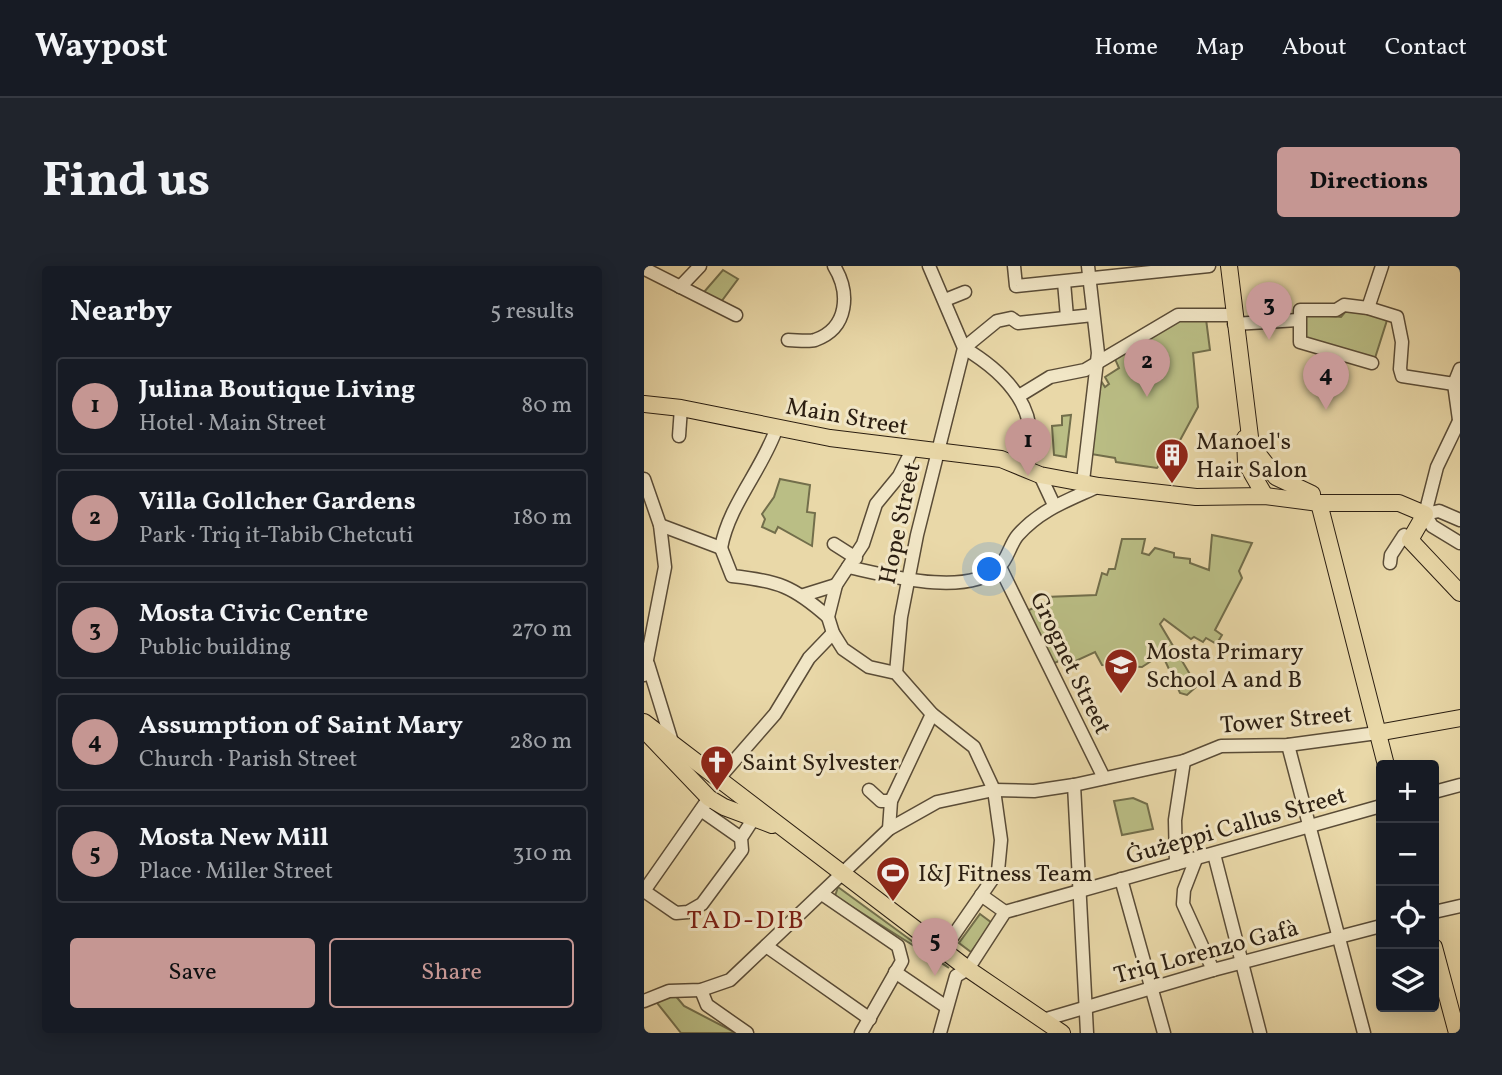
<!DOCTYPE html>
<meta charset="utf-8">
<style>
body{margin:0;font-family:Vollkorn,serif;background:#20242c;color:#f1f3f6}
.controls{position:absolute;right:21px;bottom:21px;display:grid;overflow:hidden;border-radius:7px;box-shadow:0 4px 18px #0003}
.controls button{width:63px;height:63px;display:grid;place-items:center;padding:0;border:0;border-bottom:2px solid #363941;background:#171b24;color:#f1f3f6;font:35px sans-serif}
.you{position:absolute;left:346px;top:304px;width:24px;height:24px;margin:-18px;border:5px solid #fff;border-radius:50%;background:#1a73e8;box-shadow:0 0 0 10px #1a73e833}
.badge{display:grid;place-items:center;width:46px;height:46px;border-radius:50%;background:#c59692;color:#111;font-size:23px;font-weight:700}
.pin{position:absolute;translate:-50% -58px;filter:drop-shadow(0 2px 4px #0008)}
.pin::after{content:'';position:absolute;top:37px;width:24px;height:21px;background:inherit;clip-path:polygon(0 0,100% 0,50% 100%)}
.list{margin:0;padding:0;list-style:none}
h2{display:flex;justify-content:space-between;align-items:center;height:91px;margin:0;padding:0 28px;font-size:30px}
h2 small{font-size:23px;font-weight:400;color:#9ea1a6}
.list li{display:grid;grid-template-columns:46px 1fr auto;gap:21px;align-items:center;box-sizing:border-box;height:98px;margin:0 14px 14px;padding:0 14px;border:2px solid #363941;border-radius:7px}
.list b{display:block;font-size:26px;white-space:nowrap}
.list p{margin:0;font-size:23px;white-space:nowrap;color:#9ea1a6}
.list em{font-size:23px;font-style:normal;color:#9ea1a6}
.actions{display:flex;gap:14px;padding:21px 28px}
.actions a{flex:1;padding:16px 0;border:2px solid #c59692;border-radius:7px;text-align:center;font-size:24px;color:#c59692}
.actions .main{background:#c59692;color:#111}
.icon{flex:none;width:38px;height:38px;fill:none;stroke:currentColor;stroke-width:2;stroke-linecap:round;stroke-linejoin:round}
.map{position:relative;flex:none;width:816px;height:767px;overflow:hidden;border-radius:7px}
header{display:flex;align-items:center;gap:42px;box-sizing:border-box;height:98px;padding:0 35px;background:#171b24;border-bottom:2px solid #363941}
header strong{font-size:33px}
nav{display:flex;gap:38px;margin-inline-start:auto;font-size:24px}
.intro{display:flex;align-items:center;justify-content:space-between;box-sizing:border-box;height:168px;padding:0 42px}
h1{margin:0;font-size:49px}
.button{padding:18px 32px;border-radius:7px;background:#c59692;color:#111;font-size:24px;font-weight:700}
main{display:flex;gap:42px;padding:0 42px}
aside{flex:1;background:#171b24;border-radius:7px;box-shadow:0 4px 18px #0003}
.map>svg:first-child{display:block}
.green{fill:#babe85;stroke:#726e4b;stroke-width:2}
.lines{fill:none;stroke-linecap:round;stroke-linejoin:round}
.minor-casing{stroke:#5a4c37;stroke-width:15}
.major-casing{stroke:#2b1e11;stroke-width:18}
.minor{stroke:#f1e6c6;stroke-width:12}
.major{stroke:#e9d8a8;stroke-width:16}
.labels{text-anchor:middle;stroke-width:6;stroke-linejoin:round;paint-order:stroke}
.street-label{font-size:24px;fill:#2b1e11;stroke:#f1e6c6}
.poi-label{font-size:24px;fill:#2b1e11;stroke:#f1e6c6;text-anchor:start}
.neighbourhood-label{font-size:26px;letter-spacing:2px;fill:#7a1f14;stroke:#f1e6c6}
</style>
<header>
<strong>Waypost</strong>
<nav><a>Home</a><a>Map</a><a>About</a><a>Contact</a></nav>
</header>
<div class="intro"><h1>Find us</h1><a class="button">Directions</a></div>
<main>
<aside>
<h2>Nearby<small>5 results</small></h2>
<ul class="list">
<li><span class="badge">1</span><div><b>Julina Boutique Living</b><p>Hotel · Main Street</p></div><em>80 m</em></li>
<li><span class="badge">2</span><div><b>Villa Gollcher Gardens</b><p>Park · Triq it-Tabib Chetcuti</p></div><em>180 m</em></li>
<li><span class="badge">3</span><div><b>Mosta Civic Centre</b><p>Public building</p></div><em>270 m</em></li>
<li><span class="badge">4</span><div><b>Assumption of Saint Mary</b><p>Church · Parish Street</p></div><em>280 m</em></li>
<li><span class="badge">5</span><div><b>Mosta New Mill</b><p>Place · Miller Street</p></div><em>310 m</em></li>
</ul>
<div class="actions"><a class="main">Save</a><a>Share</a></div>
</aside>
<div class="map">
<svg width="816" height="767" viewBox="0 0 816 767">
<rect width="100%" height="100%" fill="#e9d8a8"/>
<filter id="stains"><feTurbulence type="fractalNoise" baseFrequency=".00286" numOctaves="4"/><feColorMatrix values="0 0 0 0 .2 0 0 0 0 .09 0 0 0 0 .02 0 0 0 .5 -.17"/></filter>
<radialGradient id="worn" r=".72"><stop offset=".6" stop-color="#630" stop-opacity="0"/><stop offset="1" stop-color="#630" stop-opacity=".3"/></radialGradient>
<g class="green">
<polygon points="79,4 94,13 77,36 60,26"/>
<polygon points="702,45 744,51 731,92 659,72 660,48 697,51"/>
<polygon points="562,53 566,84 549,87 554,141 528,189 526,185 513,202 472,196 471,192 447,188 457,115 461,121 465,118 461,111 475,102 471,93 533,54"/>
<polygon points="427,149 422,191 410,189 408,160 418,159 418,150"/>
<polygon points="136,213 166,219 163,246 171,247 168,280 134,261 131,267 118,261 121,253 118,248 130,231"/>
<polygon points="568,269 608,277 595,305 598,312 571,364 578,369 575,374 580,377 578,381 562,372 559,376 550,371 547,373 520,353 516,358 553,420 543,429 536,427 518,388 498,401 458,399 451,386 423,399 420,393 408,398 383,345 404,335 402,331 452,329 458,307 463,309 465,303 471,303 478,273 501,273 498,287 505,289 511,282 530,287 530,291 546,293 546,297 565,304"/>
<polygon points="489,532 503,538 509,563 478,569 470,535"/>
<polygon points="194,621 305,702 191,630"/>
<polygon points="336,648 348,657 327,686 315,677"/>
<polygon points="30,728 40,740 92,767 37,767 10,733"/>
</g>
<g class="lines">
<g class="minor-casing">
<g id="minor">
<polyline points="370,0 372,20 565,0"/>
<polyline points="1,3 92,49"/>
<polyline points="420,16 423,51"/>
<polyline points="36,21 56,0"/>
<polyline points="301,34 321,26"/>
<polyline points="724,42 738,0"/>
<polyline points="590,58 654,54"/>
<path d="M 144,74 C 152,74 164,76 171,74 C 205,62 206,26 190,0"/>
<polyline points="728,97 656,76 656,44 692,44 700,39 724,42 753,51 758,76 756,103 758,110 810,118"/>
<polyline points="375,130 406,111 441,104 534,49 589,49"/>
<polyline points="815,154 810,118 816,103"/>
<polyline points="35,170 37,142"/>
<polyline points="268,184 255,210 232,238 219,278 192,319 184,351 189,367 199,383 225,401 252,407 288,448 330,481 350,524 357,574 354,605 300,683"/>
<path d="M 380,200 C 402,147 362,107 320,82 L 353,55 L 367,52 L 374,57 L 449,49"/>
<polyline points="396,209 410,239"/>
<polyline points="0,213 16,259 21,301 0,409"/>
<polyline points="439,215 454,87 444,0"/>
<polyline points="781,248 793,201 816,153"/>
<polyline points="781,248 788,260 816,277"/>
<polyline points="781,248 795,245 816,254"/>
<polyline points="16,259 77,282"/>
<polyline points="190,278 212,292"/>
<path d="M 77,282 L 88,310 C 134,315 149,320 184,351"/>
<path d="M 77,282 C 85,238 119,203 133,161"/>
<polyline points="746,297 747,289 760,269"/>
<path d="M 204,301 C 241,309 323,332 355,301 C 364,293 366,278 374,269 C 397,243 425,234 455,220"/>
<polyline points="356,301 460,512"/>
<polyline points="160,329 192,319"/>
<polyline points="4,398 28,476"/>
<polyline points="252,407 257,351 273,269 320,82 285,0"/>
<polyline points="644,479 720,767"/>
<polyline points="76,511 131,448 165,392 189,367"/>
<polyline points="430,519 443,767"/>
<polyline points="225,524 237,535 247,535"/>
<polyline points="350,524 390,525 430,519 540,495 577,480 644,479 733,467"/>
<polyline points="790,526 816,519"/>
<polyline points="57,544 97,572"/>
<polyline points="245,563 247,535 288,448"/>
<polyline points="570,588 616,767"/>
<polyline points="552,593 540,624 539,638 569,704"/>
<polyline points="532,598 531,554 540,495"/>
<polyline points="477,613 520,767"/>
<polyline points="0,625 32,647 44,646 58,638 98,584 97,572 110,552"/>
<polyline points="0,625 65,532"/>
<polyline points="178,628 254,680 258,695 217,767"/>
<polyline points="337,629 361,646"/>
<polyline points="790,646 816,640"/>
<polyline points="122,680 226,753"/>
<polyline points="251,706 301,740"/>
<polyline points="57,724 63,739 103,767"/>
<polyline points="0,735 25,725 57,724 86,714 245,563 293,536 345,525"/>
<polyline points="399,754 569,704 737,660"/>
<polyline points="296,767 312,710 324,703 361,646 737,540"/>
</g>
</g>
<g class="major-casing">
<g id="major">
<polyline points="585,0 607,179 632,211 668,228"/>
<polyline points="0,138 37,142 186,172 357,193 396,209 455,220 552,231 621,230 675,237 755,237 781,248 766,274 816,327"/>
<polyline points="601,172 602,197 621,230"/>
<polyline points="675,237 742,499"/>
<polyline points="0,456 324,703 418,767"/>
<polyline points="0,464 65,532 80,541 128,559"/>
<polyline points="733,467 816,452"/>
<polyline points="790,681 813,767"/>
</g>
</g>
<use href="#minor" class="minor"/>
<use href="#major" class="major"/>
</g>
<defs>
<g id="building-pin" transform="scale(1.75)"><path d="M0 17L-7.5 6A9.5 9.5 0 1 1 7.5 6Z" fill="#8f2418" stroke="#f1e6c6"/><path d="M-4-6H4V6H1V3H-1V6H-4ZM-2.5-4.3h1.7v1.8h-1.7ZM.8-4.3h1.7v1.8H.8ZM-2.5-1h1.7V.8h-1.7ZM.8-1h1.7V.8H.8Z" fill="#fff"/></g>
<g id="school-pin" transform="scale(1.75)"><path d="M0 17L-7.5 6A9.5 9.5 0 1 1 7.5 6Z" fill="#8f2418" stroke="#f1e6c6"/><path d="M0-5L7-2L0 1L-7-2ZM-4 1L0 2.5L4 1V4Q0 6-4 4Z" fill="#fff"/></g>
<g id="church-pin" transform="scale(1.75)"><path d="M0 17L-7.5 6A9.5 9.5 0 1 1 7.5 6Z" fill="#8f2418" stroke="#f1e6c6"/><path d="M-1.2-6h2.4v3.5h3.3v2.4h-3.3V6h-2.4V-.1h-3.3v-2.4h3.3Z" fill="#fff"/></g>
<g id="stadium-pin" transform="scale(1.75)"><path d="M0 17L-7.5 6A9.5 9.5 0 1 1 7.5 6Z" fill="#8f2418" stroke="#f1e6c6"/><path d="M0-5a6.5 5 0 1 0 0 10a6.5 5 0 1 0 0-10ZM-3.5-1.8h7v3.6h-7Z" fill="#fff"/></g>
</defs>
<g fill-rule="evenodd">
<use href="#building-pin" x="528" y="189"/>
<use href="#school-pin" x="477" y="399"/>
<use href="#church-pin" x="73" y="496"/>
<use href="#stadium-pin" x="249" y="607"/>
</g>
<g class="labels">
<g class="street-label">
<text transform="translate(203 150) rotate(10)" y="8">Main Street</text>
<text transform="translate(255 257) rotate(-78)" y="8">Hope Street</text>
<text transform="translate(427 397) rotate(64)" y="8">Grognet Street</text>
<text transform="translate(642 453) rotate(-5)" y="8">Tower Street</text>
<text transform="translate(592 559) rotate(-16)" y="8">Ġużeppi Callus Street</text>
<text transform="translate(562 685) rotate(-15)" y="8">Triq Lorenzo Gafà</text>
</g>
<g class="poi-label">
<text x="552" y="183">Manoel's<tspan x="552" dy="28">Hair Salon</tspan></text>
<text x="502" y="393">Mosta Primary<tspan x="502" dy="28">School A and B</tspan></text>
<text x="98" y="504">Saint Sylvester</text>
<text x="274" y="615">I&amp;J Fitness Team</text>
</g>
<g class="neighbourhood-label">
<text x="102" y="662">TAD-DIB</text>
</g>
</g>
<rect width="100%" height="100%" filter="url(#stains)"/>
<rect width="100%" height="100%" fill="url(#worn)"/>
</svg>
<div class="controls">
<button>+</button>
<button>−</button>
<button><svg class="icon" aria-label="locate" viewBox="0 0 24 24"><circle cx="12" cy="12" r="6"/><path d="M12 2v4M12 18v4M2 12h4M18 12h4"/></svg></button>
<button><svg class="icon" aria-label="layers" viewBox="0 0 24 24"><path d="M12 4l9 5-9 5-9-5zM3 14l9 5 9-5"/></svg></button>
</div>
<div class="you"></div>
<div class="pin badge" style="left:384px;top:210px">1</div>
<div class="pin badge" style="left:503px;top:131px">2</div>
<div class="pin badge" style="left:625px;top:74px">3</div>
<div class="pin badge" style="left:682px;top:144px">4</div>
<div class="pin badge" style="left:291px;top:710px">5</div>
</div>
</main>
